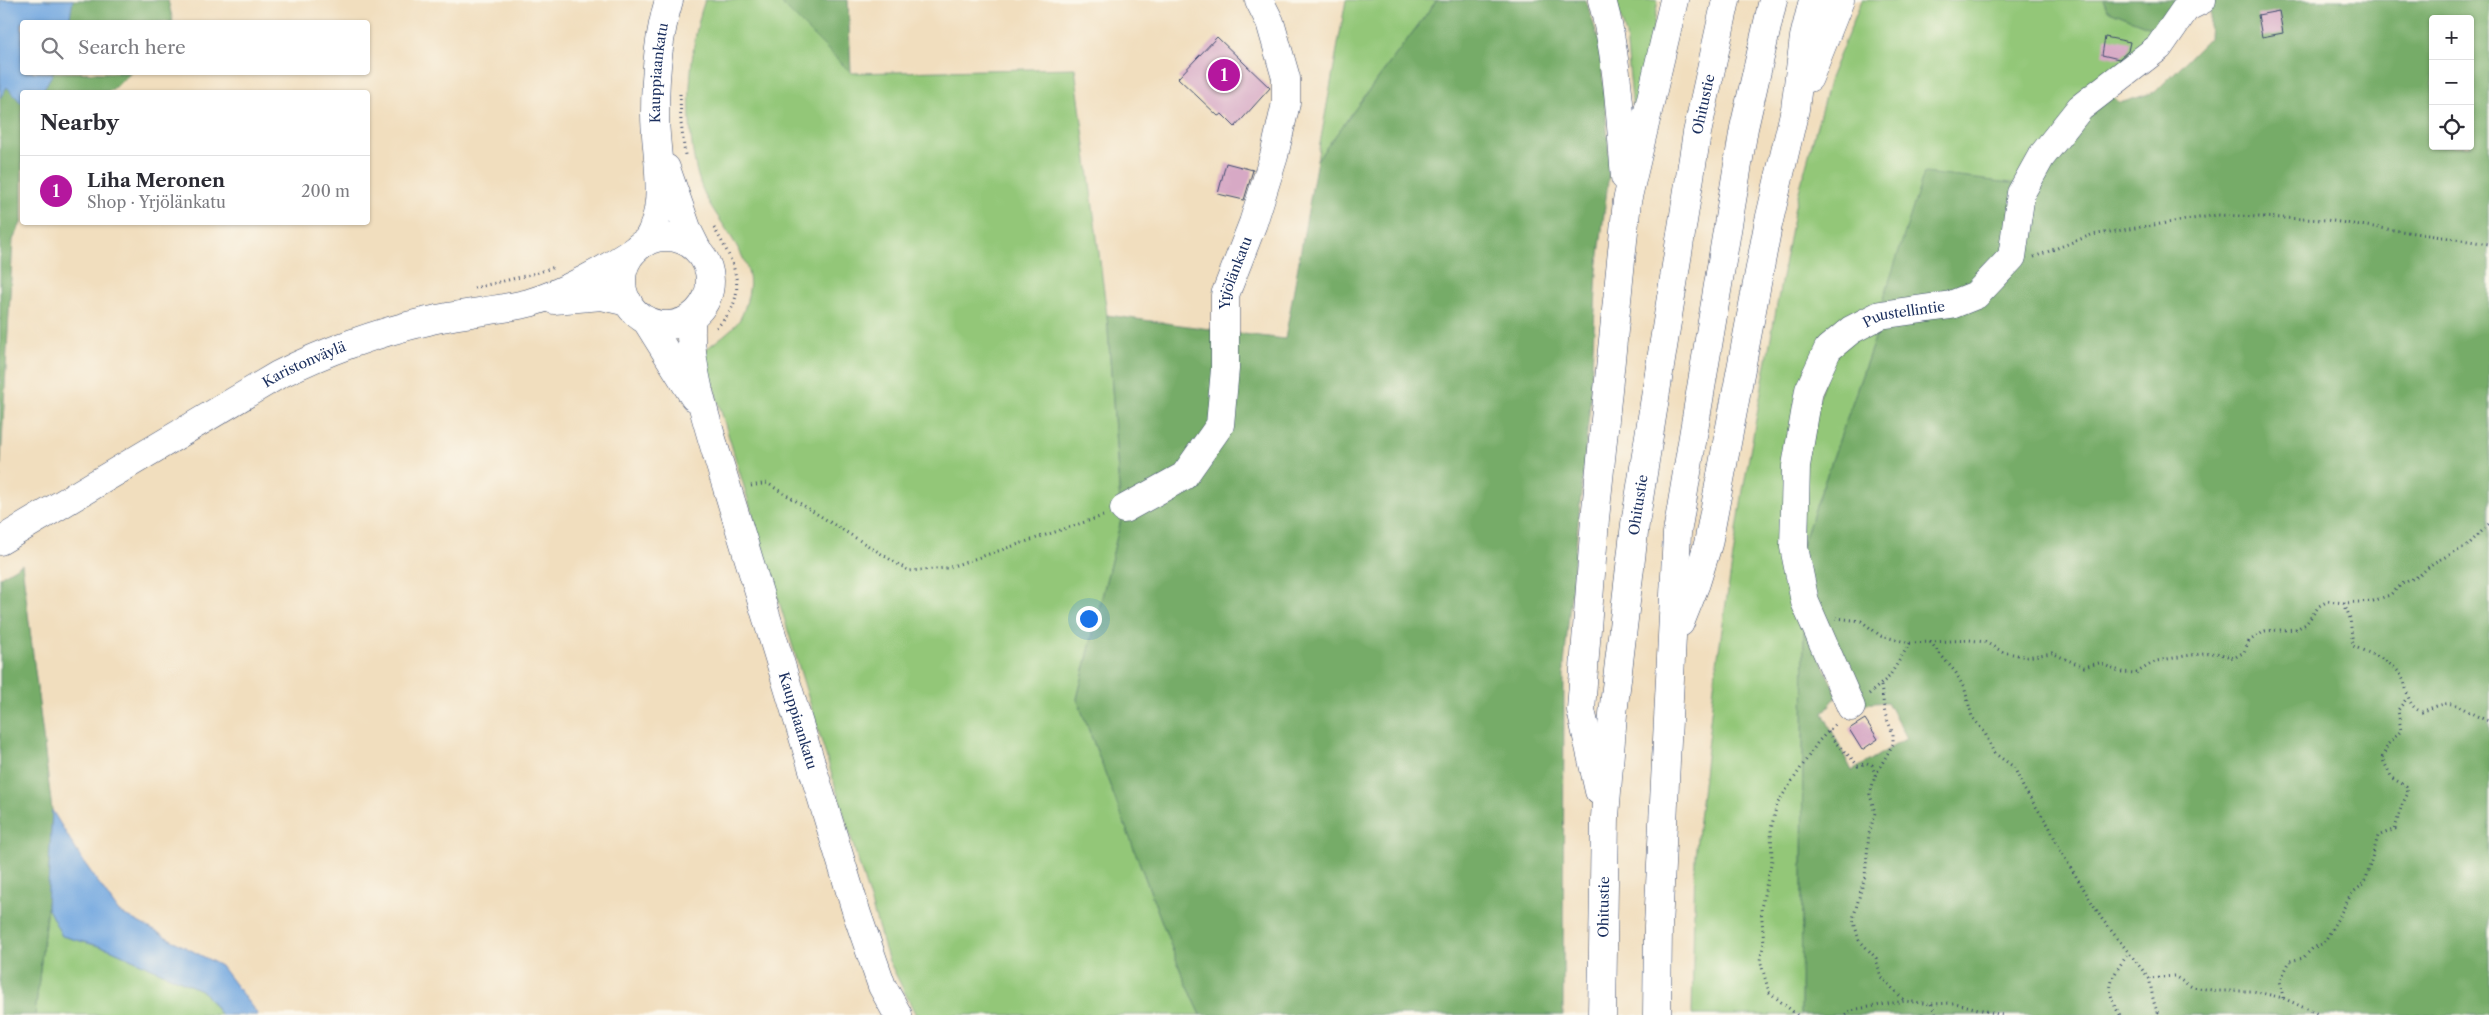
<!DOCTYPE html>
<meta charset="utf-8">
<style>
body{margin:0;font-family:"Libre Caslon Text",serif;background:#f2f2f3;color:#2b2b33}
.controls{position:absolute;right:15px;top:15px;display:grid;overflow:hidden;border-radius:5px;box-shadow:0 1px 4px #0004}
.controls button{width:45px;height:45px;display:grid;place-items:center;padding:0;border:0;border-bottom:1px solid #e1e1e2;background:#fff;color:#2b2b33;font:25px sans-serif}
.you{position:absolute;left:1088px;top:618px;width:18px;height:18px;margin:-12px;border:4px solid #fff;border-radius:50%;background:#1a73e8;box-shadow:0 0 0 8px #1a73e833}
.badge{display:grid;place-items:center;width:32px;height:32px;border-radius:50%;background:#b5179e;color:#fff;font-size:16px;font-weight:700}
.pin{position:absolute;translate:-50% -50%;border:2px solid #fff;box-shadow:0 1px 5px #0006}
.list{margin:0;padding:0;list-style:none}
h2{display:flex;justify-content:space-between;align-items:center;height:65px;margin:0;padding:0 20px;font-size:21px}
h2 small{font-size:16px;font-weight:400;color:#7c7c81}
.list li{display:grid;grid-template-columns:32px 1fr auto;gap:15px;align-items:center;box-sizing:border-box;height:70px;padding:0 20px;border-top:1px solid #e1e1e2}
.list b{display:block;font-size:19px;white-space:nowrap}
.list p{margin:0;font-size:16px;white-space:nowrap;color:#7c7c81}
.list em{font-size:16px;font-style:normal;color:#7c7c81}
.icon{flex:none;width:28px;height:28px;fill:none;stroke:currentColor;stroke-width:2;stroke-linecap:round;stroke-linejoin:round}
.map{position:relative;flex:none;width:2489px;height:1015px;overflow:hidden}
.search{position:absolute;background:#fff;box-shadow:0 1px 4px #0004;left:20px;top:20px;width:350px;height:55px;display:flex;align-items:center;gap:12px;box-sizing:border-box;padding:0 18px;border-radius:5px;color:#7c7c81;font-size:19px}
.panel{position:absolute;background:#fff;box-shadow:0 1px 4px #0004;left:20px;top:90px;width:350px;height:135px;border-radius:5px}
.map>svg:first-child{display:block}
.green{fill:#93c778;stroke:#577b6b}
.forest{fill:#76ac68;stroke:#486e63;fill-rule:evenodd}
.water{fill:#73a8e0;stroke:#476c9f}
.building{fill:#d7a9c5}
.lines{fill:none;stroke-linecap:round;stroke-linejoin:round}
.minor-casing{stroke:#3b496c;stroke-width:29}
.highway-casing{stroke:#3b496c;stroke-width:29}
.path{stroke:#3b496c;stroke-width:3;stroke-dasharray:1 4;stroke-linecap:butt}
.minor{stroke:#fff;stroke-width:28}
.highway{stroke:#fff;stroke-width:28}
.labels{text-anchor:middle;stroke-width:4;stroke-linejoin:round;paint-order:stroke}
.street-label{font-size:14px;fill:#1b2f5e;stroke:#fbf7ec}
</style>
<div class="map">
<svg width="2489" height="1015" viewBox="0 0 2489 1015">
<rect width="100%" height="100%" fill="#fbf7ec"/>
<filter id="ink" filterUnits="userSpaceOnUse"><feTurbulence type="fractalNoise" baseFrequency=".02" numOctaves="2"/><feDisplacementMap in="SourceGraphic" scale="10" xChannelSelector="R" yChannelSelector="G"/><feConvolveMatrix kernelMatrix="1 2 1 2 8 2 1 2 1" color-interpolation-filters="sRGB"/></filter>
<filter id="wash" filterUnits="userSpaceOnUse"><feTurbulence type="fractalNoise" baseFrequency=".0096" numOctaves="4" result="noise"/><feDisplacementMap in="SourceGraphic" scale="20" xChannelSelector="R" yChannelSelector="G"/><feGaussianBlur stdDeviation="1.12" result="paint"/><feColorMatrix in="noise" values="0 0 0 0 0 0 0 0 0 0 0 0 0 0 0 0 0 1.4 0 .05"/><feComposite in="paint" operator="in"/></filter>
<g filter="url(#wash)">
<rect width="100%" height="100%" fill="#f1debe"/>
<g class="green">
<path d="M 705,0 L 778,0 L 851,73 L 1075,68 L 1107,315 L 1121,520 L 1077,699 L 1181,972 L 1201,1015 L 916,1015 L 888,959 L 703,352 C 713,343 733,330 740,319 C 744,312 748,298 749,290 C 755,260 717,221 705,195 C 682,147 687,49 705,0 Z"/>
<polygon points="1346,0 1437,0 1317,160"/>
<polygon points="1615,0 1658,0 1635,133 1626,35"/>
<polygon points="1862,0 2103,0 2107,10 2161,31 2020,184 1880,310 1800,389 1804,622 1801,1015 1692,1015 1695,856 1715,676 1743,490 1795,206 1830,78"/>
<polygon points="1881,321 1802,546 1799,466 1833,352"/>
<polygon points="47,907 62,936 110,949 203,991 221,1015 35,1015"/>
</g>
<g class="forest">
<polygon points="0,0 168,0 173,22 22,22 22,72 131,73 109,92 22,92 22,221 13,240 0,478"/>
<polygon points="778,0 848,0 851,73"/>
<polygon points="1437,0 1586,0 1600,44 1610,165 1597,271 1590,404 1564,665 1563,1015 1201,1015 1181,972 1077,699 1121,520 1191,483 1235,333 1285,339 1317,160"/>
<polygon points="2103,0 2188,0 2161,31 2107,10"/>
<path d="M 2217,0 L 2489,0 L 2489,1015 L 1801,1015 L 1804,622 L 1837,696 L 1823,713 L 1852,771 L 1907,738 L 1887,702 L 1860,704 L 1812,598 L 1802,546 L 1881,321 L 1978,299 L 2026,196 L 2108,92 L 2120,103 L 2155,92 L 2209,38 L 2211,3 ZM 2433,19 L 2470,19 L 2470,146 L 2433,146 Z"/>
<polygon points="1924,173 2020,184 2008,256 1975,291 1880,310"/>
<polygon points="1107,315 1217,330 1215,421 1179,471 1120,502"/>
<polygon points="22,564 52,810 47,907 35,1015 0,1015 0,577"/>
</g>
<g class="water">
<polygon points="0,0 73,0 69,22 22,22 22,72 53,73 42,92 22,92 22,104 7,87 0,98"/>
<polygon points="52,810 81,858 119,912 221,966 258,1015 221,1015 203,991 110,949 62,936 47,907"/>
</g>
<g id="blocks">
<g class="building">
<polygon points="2279,11 2283,33 2262,37 2258,15"/>
<polygon points="1217,37 1270,88 1235,127 1222,114 1218,116 1178,78"/>
<polygon points="2105,37 2130,42 2128,51 2119,59 2102,55"/>
<polygon points="1226,163 1253,170 1244,200 1218,194"/>
<polygon points="1865,719 1878,739 1862,750 1849,729"/>
</g>
</g>
</g>
<g filter="url(#ink)">
<use href="#blocks" fill-opacity="0" stroke="#3b496c" stroke-width="1"/>
<g class="lines">
<g class="minor-casing">
<g id="minor">
<polyline points="666,168 688,231 698,251"/>
<circle cx="666" cy="281" r="44"/>
<path id="s1" d="M 646,242 C 670,206 655,156 655,114 C 655,76 658,37 669,0"/>
<polyline points="554,300 602,296 628,302"/>
<path id="s2" d="M 692,317 C 685,363 714,445 728,491 L 857,914 L 882,986 L 898,1015"/>
<polyline points="646,320 694,397"/>
<path id="s3" d="M 1124,509 L 1184,476 L 1220,425 L 1225,369 L 1225,295 L 1253,223 L 1274,156 L 1286,103 L 1286,78 L 1270,22 L 1259,0"/>
<path id="s4" d="M 0,541 L 278,375 C 326,351 376,333 428,321 C 461,313 496,311 529,303 C 563,293 605,270 635,250"/>
<path id="s5" d="M 1851,707 L 1805,602 L 1794,547 L 1796,466 L 1809,390 L 1828,349 L 1851,330 L 1880,315 L 1951,305 L 1976,295 L 2012,257 L 2021,193 L 2041,157 L 2080,108 L 2159,47 L 2186,8 L 2202,0"/>
</g>
</g>
<g class="highway-casing">
<g id="highway">
<path d="M 1602,0 C 1618,57 1620,118 1625,177"/>
<polyline points="1809,78 1840,0"/>
<polyline points="1680,623 1696,583 1708,544 1768,225 1795,109 1804,37 1813,0"/>
<polyline points="1599,791 1581,710 1595,519 1627,201 1674,0"/>
<path id="s6" d="M 1602,1015 L 1605,817 L 1613,714 L 1635,524 L 1697,133 L 1726,0"/>
<polyline points="1657,1015 1658,927 1677,533 1744,128 1773,0"/>
</g>
</g>
<g class="path">
<polyline points="680,94 681,123 685,155"/>
<path d="M 714,228 C 735,263 752,296 715,329"/>
<polyline points="2034,257 2091,235 2217,215 2326,220 2489,244"/>
<polyline points="474,288 529,275 555,267"/>
<polyline points="751,486 767,483 909,571 947,568 1103,516"/>
<path d="M 2344,603 L 2350,618 L 2353,646 C 2368,653 2393,660 2402,677 C 2409,690 2405,705 2422,712 C 2461,694 2454,709 2489,721"/>
<polyline points="1836,618 1861,621 1881,636 1910,643 1969,640 1985,642 2003,652 2027,657 2052,653 2084,667 2099,663 2122,672 2136,673 2156,661 2191,655 2217,653 2234,658 2244,652 2249,641 2265,631 2296,629 2306,624 2319,606 2328,601 2344,603 2373,601 2390,595 2402,584 2420,575 2433,563 2467,546 2489,524"/>
<polyline points="1930,642 1956,673 1965,690 1972,717 1985,733 1994,753 2014,767 2024,789 2049,826 2060,850 2102,919 2149,978 2174,976 2192,987 2219,991 2253,991 2283,998 2320,1015"/>
<polyline points="1881,686 1885,714 1893,734 1893,744 1875,776 1870,794 1875,813 1869,834 1865,876 1853,919 1859,940 1876,958 1881,977 1905,1001"/>
<polyline points="1869,694 1889,677 1910,643"/>
<path d="M 1828,732 C 1836,746 1848,753 1858,766 L 1867,763 L 1872,765 L 1875,775"/>
<path d="M 2149,978 C 2152,989 2152,1002 2158,1012 L 2155,1015"/>
<polyline points="2283,998 2280,981 2290,961 2303,958 2313,948 2324,943 2352,893 2365,883 2378,836 2395,829 2401,807 2408,793 2406,786 2392,778 2382,758 2388,744 2401,731 2398,710 2407,698"/>
<polyline points="1931,1004 1936,1015"/>
<polyline points="1797,1015 1769,992 1760,960 1764,943 1761,908 1772,860 1771,829 1777,804 1818,742 1836,723"/>
<polyline points="1845,1015 1851,1010 1905,1001 1931,1004 1955,1003 2002,1015"/>
<path d="M 2120,1015 C 2103,988 2111,978 2128,954"/>
</g>
<use href="#minor" class="minor"/>
<use href="#highway" class="highway"/>
</g>
</g>
<g class="labels">
<g class="street-label">
<text dy="5" stroke="none"><textPath href="#s1" startOffset="172">Kauppiaankatu</textPath></text>
<text dy="5" stroke="none"><textPath href="#s6" startOffset="918">Ohitustie</textPath></text>
<text dy="5" stroke="none"><textPath href="#s3" startOffset="285">Yrjölänkatu</textPath></text>
<text dy="5" stroke="none"><textPath href="#s5" startOffset="460">Puustellintie</textPath></text>
<text dy="5" stroke="none"><textPath href="#s4" startOffset="352">Karistonväylä</textPath></text>
<text dy="5" stroke="none"><textPath href="#s6" startOffset="512">Ohitustie</textPath></text>
<text dy="5" stroke="none"><textPath href="#s2" startOffset="419">Kauppiaankatu</textPath></text>
<text dy="5" stroke="none"><textPath href="#s6" startOffset="108">Ohitustie</textPath></text>
</g>
</g>
</svg>
<div class="controls">
<button>+</button>
<button>−</button>
<button><svg class="icon" aria-label="locate" viewBox="0 0 24 24"><circle cx="12" cy="12" r="6"/><path d="M12 2v4M12 18v4M2 12h4M18 12h4"/></svg></button>
</div>
<div class="you"></div>
<div class="pin badge" style="left:1224px;top:75px">1</div>
<div class="search"><svg class="icon" aria-label="search" viewBox="0 0 24 24"><circle cx="10" cy="10" r="6"/><path d="M15 15l6 6"/></svg>Search here</div>
<section class="panel">
<h2>Nearby<small></small></h2>
<ul class="list">
<li><span class="badge">1</span><div><b>Liha Meronen</b><p>Shop · Yrjölänkatu</p></div><em>200 m</em></li>
</ul>
</section>
</div>
